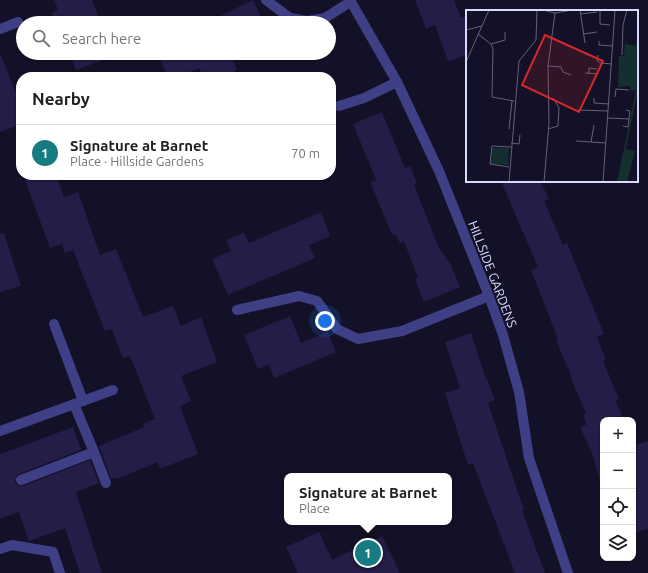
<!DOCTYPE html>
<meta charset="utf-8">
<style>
body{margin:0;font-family:Ubuntu,sans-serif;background:#f6f6f6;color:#202124}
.controls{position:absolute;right:12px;bottom:12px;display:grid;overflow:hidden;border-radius:8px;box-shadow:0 1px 3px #0004}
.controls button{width:36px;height:36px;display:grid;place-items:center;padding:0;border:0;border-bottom:1px solid #e0e0e0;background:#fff;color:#202124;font:20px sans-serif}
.you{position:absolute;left:325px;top:321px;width:14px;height:14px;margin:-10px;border:3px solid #fff;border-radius:50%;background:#1a73e8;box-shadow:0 0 0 6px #1a73e833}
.badge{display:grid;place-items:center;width:26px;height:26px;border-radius:50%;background:#177c82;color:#fff;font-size:13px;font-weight:700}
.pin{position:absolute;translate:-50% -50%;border:2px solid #fff;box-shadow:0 1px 4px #0006}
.popup{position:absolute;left:284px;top:473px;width:168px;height:52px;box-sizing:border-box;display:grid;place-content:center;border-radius:8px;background:#fff;filter:drop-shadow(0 1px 3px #0005);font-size:13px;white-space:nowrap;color:#757577}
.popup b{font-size:15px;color:#202124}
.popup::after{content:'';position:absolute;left:50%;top:100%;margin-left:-8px;border:8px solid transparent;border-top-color:#fff}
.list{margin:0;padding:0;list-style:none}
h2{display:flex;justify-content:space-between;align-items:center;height:52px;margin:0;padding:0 16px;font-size:17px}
h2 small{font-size:13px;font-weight:400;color:#757577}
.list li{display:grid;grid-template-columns:26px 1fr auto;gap:12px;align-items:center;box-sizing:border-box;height:56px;padding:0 16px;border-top:1px solid #e0e0e0}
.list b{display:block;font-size:15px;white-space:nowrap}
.list p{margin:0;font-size:13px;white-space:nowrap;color:#757577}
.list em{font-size:13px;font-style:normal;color:#757577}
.icon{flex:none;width:22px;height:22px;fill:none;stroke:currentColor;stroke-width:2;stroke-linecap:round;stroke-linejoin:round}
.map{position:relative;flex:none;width:648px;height:573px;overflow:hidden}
.search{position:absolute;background:#fff;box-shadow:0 1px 3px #0004;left:16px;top:16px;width:320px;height:44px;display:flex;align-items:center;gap:10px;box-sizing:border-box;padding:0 14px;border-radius:22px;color:#757577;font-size:15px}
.panel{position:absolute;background:#fff;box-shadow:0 1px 3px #0004;left:16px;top:72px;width:320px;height:108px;border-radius:16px}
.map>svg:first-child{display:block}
.building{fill:#231d47}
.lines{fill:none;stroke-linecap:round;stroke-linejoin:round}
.lane{stroke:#3e3f84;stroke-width:10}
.street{stroke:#3e3f84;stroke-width:10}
.labels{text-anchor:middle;stroke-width:4;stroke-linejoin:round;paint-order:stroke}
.street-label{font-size:13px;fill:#dad8fd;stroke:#131127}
.inset-road{fill:none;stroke:#63617d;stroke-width:1}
.view{fill:#d62828;fill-opacity:0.15;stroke:#d62828;stroke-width:2}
.inset-edge{fill:none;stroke:#dad8fd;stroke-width:2}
</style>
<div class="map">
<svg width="648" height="573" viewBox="0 0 648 573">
<rect width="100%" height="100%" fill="#131127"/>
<g class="building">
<polygon points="54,0 92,0 101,23 56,23 52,13 58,10"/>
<polygon points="253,0 264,23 213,23 212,20"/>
<polygon points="415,0 454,0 461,18 467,16 467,55 448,61 435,25 426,29"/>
<polygon points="69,53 100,53 103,60 76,70"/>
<polygon points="157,53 236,53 231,56 237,70 222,77 203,77 199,68 180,77 168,77"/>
<polygon points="0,55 1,55 21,105 21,124 0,132"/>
<polygon points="382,112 405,168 410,166 417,183 414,184 421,203 438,246 451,265 460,287 424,302 415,279 418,278 404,241 400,243 395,234 392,235 370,182 376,180 353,124"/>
<polygon points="39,175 56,175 64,197 78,192 100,255 116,249 143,317 173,306 181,326 201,317 217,362 181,376 191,401 180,406 198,454 160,469 158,462 117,479 116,477 111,479 99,446 144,427 143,424 155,419 130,356 123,358 112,329 105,331 73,250 65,253 62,244 50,248 25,180"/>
<polygon points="501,181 540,181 549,199 544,201 563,245 567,243 604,334 597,337 606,360 603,361 619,399 615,400 624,420 603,420 603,493 592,453 580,427 587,424 583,415 586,413 571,379 572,378 556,340 558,339 531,270 538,267"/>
<polygon points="321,212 330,236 309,245 315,258 228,295 212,259 231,251 226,240 244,233 249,243"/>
<polygon points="4,233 21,286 0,292 0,234"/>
<polygon points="290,316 301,343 328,332 336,352 274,378 269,365 258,369 244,335"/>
<polygon points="471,333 486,379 487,379 495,400 488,403 524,510 522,511 545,573 515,573 473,463 468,465 445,393 460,388 445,342"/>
<polygon points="73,427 81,450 19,474 16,476 15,482 17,485 23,486 90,460 99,483 76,492 102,573 80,573 65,528 29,541 19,512 0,519 0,454"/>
<polygon points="633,440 635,445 648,441 648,529 633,533"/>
<polygon points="319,532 332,560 382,536 400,573 298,573 286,547"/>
</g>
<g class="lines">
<g class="lane">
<polyline points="339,106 364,98 397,82"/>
<polyline points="94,452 106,483"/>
<polyline points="21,480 94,452 74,404"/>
<polyline points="0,549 12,545 53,552 60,573"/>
</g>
<g class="street">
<polyline points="266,0 290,18 307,21 325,18 350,2"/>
<polyline points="350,0 397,82 439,171 489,296 503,335 519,392 529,458 568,573"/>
<polyline points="0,29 18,22"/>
<polyline points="237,310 299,296 317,301 337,329 358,339 402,331 489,296"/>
<polyline points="54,324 83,401"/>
<polyline points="0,431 113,390"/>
</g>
</g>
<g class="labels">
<g class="street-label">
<text transform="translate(493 274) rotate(69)" y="5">HILLSIDE GARDENS</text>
</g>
</g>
<g transform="translate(466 10)">
<rect width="172" height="172" fill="#131127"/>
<path d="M 26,138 L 43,138 L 42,155 L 25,154 Z" fill="#14302e"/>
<path d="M 172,18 L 172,79 L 160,139 L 169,141 L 161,172 L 151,172 L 170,80 L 164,80 L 164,76 L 152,77 L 153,46 L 158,46 L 159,34 L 170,36 Z" fill="#14302e"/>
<path class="inset-road" d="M 77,0 L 89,3 L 107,0M 114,0 L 119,33M 134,0 L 134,14 L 144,15M 114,4 L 131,2M 0,20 L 16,16M 12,24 L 25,34 L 27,39 L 26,87 L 48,91M 118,24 L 131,22M 133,31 L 133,35 L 147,36M 25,34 L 39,30 L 39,22M 132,45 L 131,51 L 134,53 L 146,54M 156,45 L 157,15 L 161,0M 0,52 L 23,0M 82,56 L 95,57 L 97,62 L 105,65M 119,63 L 132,64M 123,63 L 123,58 L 131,59M 149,87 L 150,79 L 163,80M 82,88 L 88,89 L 93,98 L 92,116 L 82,119M 128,88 L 128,93 L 143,94M 112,100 L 142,101M 142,108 L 163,109 L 164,101 L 160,100M 157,116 L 162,117 L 163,109M 43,119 L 46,91M 110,131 L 140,133M 125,132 L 128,115M 45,133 L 53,134 L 54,125M 43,157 L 24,154 L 26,136 L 45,137M 43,172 L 53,51 L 70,30 L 71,0M 78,172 L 83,114 L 82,56 L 89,3M 137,172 L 149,0"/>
<path class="view" d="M 79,25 L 137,51 L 113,102 L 56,75 Z"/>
<rect width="172" height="172" class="inset-edge"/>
</g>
</svg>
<div class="controls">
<button>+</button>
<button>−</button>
<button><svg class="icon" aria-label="locate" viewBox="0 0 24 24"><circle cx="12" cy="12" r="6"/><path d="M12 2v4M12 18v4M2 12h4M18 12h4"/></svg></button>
<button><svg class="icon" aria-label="layers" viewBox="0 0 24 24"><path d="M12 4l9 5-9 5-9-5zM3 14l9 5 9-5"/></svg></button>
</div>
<div class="you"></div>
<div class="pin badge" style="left:368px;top:553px">1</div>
<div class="popup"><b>Signature at Barnet</b>Place</div>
<div class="search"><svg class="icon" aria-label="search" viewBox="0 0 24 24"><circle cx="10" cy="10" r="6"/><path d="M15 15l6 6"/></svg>Search here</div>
<section class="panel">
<h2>Nearby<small></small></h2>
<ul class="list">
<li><span class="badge">1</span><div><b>Signature at Barnet</b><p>Place · Hillside Gardens</p></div><em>70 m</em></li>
</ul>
</section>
</div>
